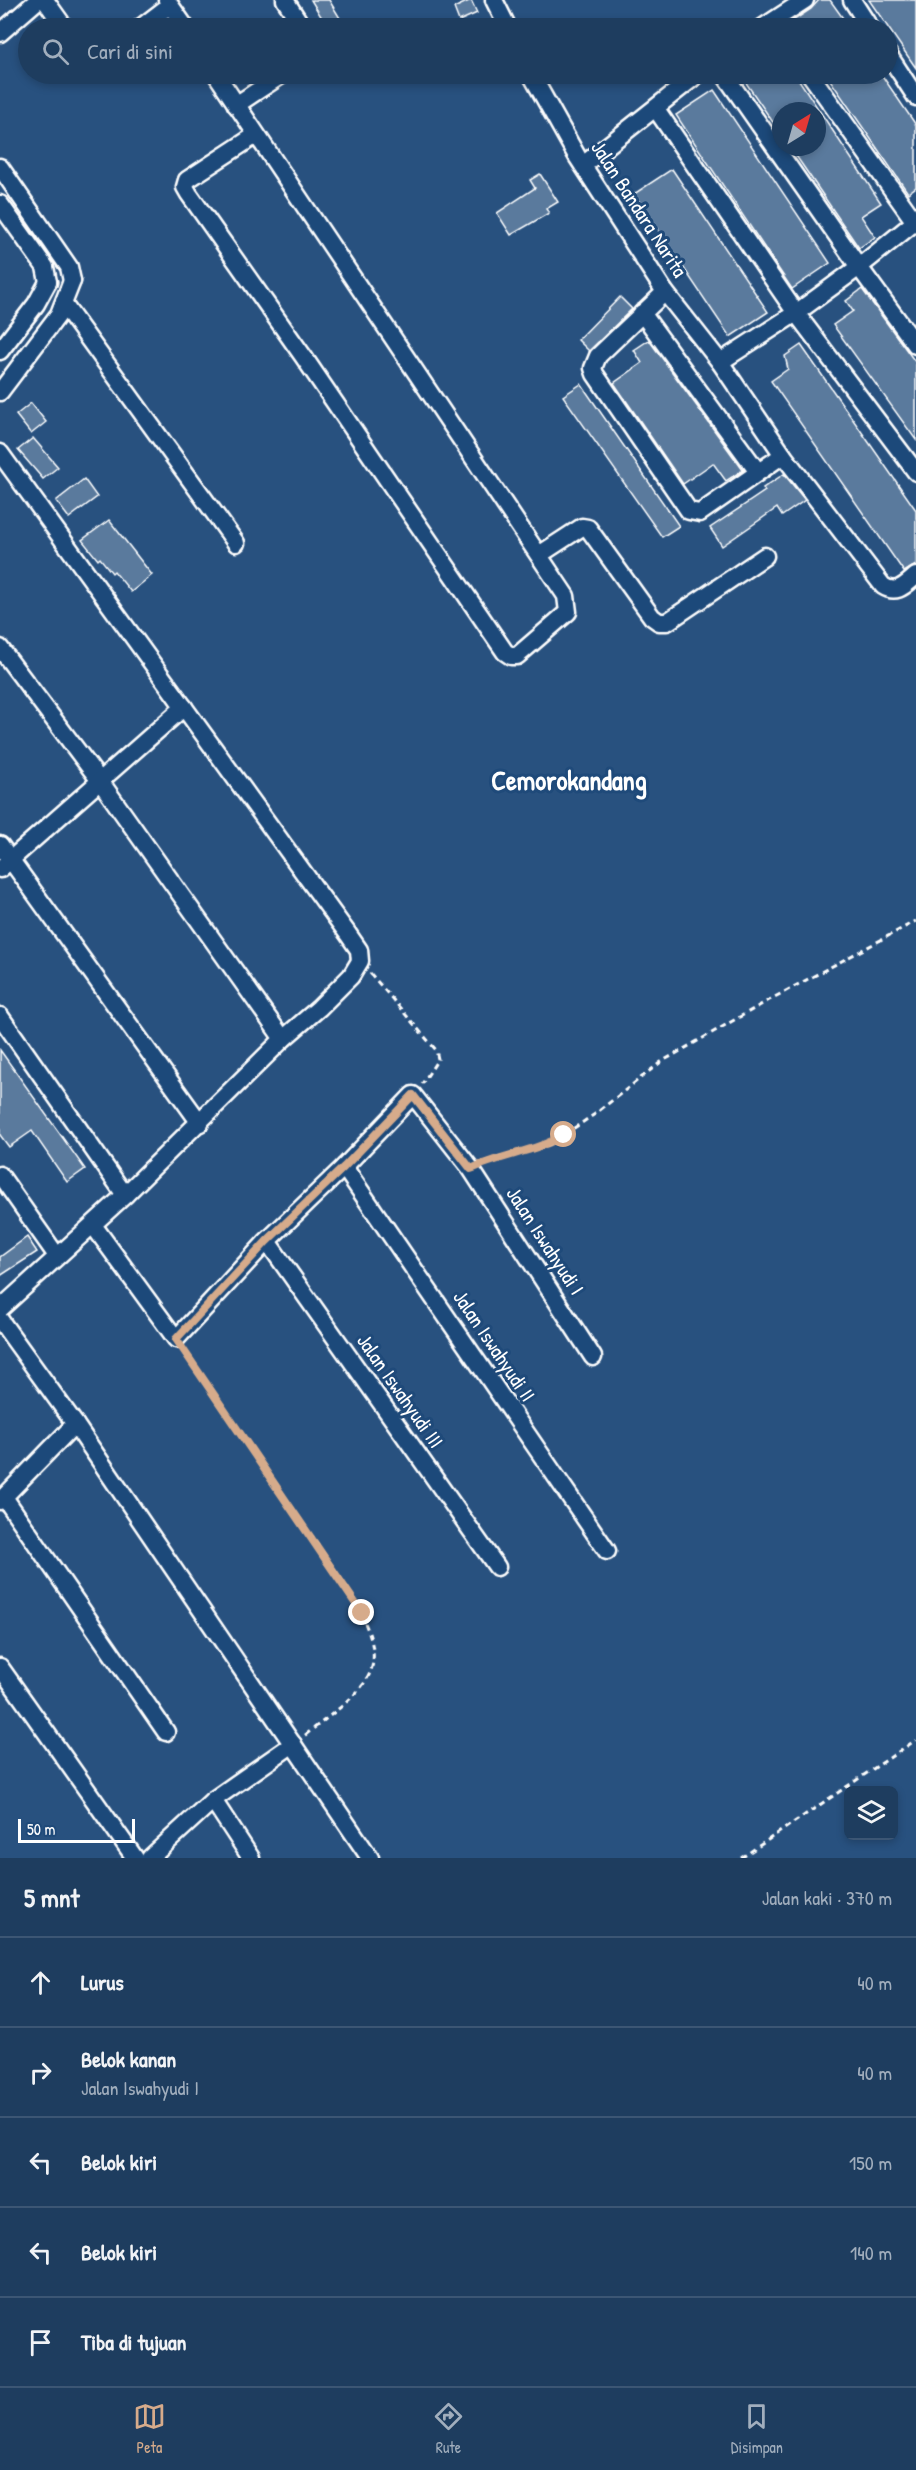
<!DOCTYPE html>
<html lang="id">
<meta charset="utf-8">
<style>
body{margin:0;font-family:"Patrick Hand",sans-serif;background:#264465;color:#f1f3f6}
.controls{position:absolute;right:18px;bottom:18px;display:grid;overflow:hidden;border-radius:9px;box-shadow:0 3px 9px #0003}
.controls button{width:54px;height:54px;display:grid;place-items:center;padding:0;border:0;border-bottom:2px solid #3c5674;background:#1e3d5f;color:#f1f3f6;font:30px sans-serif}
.compass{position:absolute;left:772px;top:102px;width:54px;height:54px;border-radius:50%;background:#1e3d5f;box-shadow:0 3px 9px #0003;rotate:37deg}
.scale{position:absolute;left:18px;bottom:15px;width:117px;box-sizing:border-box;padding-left:6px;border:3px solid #fff;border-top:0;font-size:16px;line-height:21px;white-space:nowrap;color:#fff;-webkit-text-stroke:4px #1f4a7a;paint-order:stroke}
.stop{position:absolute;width:18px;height:18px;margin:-14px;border:4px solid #d6ab8b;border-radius:50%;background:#fff}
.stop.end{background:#d6ab8b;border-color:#fff;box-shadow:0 2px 6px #0008}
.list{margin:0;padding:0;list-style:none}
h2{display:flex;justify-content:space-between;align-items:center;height:78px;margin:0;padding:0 24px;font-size:26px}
h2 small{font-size:20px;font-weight:400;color:#a1aebd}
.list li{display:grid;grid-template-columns:39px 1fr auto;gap:18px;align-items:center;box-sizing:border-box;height:90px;padding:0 24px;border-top:2px solid #3c5674}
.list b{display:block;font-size:22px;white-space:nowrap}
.list p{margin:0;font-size:20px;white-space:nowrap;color:#a1aebd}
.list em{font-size:20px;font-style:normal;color:#a1aebd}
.icon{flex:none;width:33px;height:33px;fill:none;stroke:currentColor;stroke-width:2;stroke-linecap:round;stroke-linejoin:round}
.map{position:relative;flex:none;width:916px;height:1858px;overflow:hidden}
.search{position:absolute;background:#1e3d5f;box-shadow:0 3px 9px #0003;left:18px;right:18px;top:18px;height:66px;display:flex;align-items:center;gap:15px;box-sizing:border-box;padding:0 21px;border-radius:33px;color:#a1aebd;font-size:22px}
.sheet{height:528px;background:#1e3d5f}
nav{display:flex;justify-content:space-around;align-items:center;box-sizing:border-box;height:84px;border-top:2px solid #3c5674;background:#1e3d5f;font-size:16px;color:#a1aebd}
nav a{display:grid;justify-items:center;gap:3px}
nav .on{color:#d6ab8b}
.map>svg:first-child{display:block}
.building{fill:#5a7a9d;stroke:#fff;stroke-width:1.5}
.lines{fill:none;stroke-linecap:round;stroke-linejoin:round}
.street-casing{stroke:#fff;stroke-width:21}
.path{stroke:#fff;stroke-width:3;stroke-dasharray:6 4.5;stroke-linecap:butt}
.street{stroke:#1f4a7a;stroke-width:16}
.route{stroke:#d6ab8b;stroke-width:8}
.labels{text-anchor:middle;stroke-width:6;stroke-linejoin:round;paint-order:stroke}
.street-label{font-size:21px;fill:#fff;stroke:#1f4a7a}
.district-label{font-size:27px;font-weight:bold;fill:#fff;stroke:#1f4a7a}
</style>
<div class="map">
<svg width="916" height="1858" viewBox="0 0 916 1858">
<rect width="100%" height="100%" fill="#28517f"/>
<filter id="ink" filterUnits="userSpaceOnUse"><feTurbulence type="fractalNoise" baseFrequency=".0167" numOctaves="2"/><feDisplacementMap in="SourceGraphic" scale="12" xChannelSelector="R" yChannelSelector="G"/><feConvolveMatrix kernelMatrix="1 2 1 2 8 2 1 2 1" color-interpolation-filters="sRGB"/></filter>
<g filter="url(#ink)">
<g class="building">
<polygon points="311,0 329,0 346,28 328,28"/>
<polygon points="471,0 477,13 459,21 454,8"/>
<polygon points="819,0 830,0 850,28 795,28 791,22 811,9"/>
<polygon points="869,0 916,0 916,68 885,23"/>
<polygon points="740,74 795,74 881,203 861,216 875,237 859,248 790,147 817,147 817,111 781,111 781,134"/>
<polygon points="826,74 881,74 916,125 916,187 908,193"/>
<polygon points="714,90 830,263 792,289 676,115"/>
<polygon points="672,169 768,312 730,337 634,194"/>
<polygon points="540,174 558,202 546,209 549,213 511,235 497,213 535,188 530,180"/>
<polygon points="862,289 916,363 916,440 833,325 853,311 846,301"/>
<polygon points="620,297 632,309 589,351 578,340"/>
<polygon points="649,340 743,470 726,481 713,463 683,484 614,383 642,363 634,350"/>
<polygon points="801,345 916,510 916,565 904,572 771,381 788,369 785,356"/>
<polygon points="581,384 679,526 662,537 563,396"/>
<polygon points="31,403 46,422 31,434 16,415"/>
<polygon points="33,438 58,467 43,479 18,450"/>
<polygon points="784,474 805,500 782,516 777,508 722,546 710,528 765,491 763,488"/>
<polygon points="84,479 97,497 69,518 56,501"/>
<polygon points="109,520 152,575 131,592 114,571 112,573 100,558 98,560 82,540"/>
<polygon points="0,1050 85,1169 67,1182 32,1131 9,1147 0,1135"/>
<polygon points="27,1237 37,1252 0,1276 0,1257"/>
</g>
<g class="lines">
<g class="street-casing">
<g id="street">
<polyline points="45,0 65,28"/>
<polyline points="285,0 303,28"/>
<polyline points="494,0 508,28"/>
<polyline points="852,0 870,28"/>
<polyline points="170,5 186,28"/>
<polyline points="140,28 170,5 167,0"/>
<polyline points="762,28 805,0"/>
<polyline points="0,33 38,0"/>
<polyline points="888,54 916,97"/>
<polyline points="216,74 566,596 568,612 517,656 511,656 505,652 303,356 189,194 185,187 187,180 256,135"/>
<path d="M 531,74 L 578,158 L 665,292 L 720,362 L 783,455 L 883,586 C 897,595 905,585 916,576"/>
<polyline points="724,74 859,267 916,221"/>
<polyline points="810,74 915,222"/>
<polyline points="236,105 283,74"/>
<polyline points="656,109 796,313 916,472"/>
<polyline points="583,165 698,74"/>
<polyline points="0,167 69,267 72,281"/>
<polyline points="0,204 45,267 48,282"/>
<polyline points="665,292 598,356 593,368 595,374 689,511 700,513 783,455"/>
<polyline points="64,305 236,543"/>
<polyline points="642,313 758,472"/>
<polyline points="0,351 36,304 48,282"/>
<polyline points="720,362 796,313 859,267 916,345"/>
<polyline points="0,392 59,314 72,281"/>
<polyline points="0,453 348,934 359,950 360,961 351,976 319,1008 283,1039 125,1195 0,1309"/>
<polyline points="539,555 582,527 588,528 652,617 659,622 667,622 765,556"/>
<polyline points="0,648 100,781 283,1039"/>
<polyline points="0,845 200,1123"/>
<polyline points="0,869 184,707"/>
<polyline points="0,1016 125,1195"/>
<polyline points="344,1167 607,1551"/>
<polyline points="0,1175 57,1256"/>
<polyline points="93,1225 176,1339 267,1241 344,1167 413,1095 471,1169 593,1357"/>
<polyline points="267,1241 497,1567"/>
<polyline points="0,1320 75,1424 370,1858"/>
<polyline points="4,1497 166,1732"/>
<polyline points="0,1501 75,1424"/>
<polyline points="0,1667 135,1858"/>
<polyline points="213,1800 251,1858"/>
<polyline points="150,1858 213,1800 293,1744"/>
</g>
</g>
<g class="path">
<polyline points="370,973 436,1050 438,1059 422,1084"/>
<polyline points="486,1162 550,1144 595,1114 661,1062 771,999 916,921"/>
<path d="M 185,1352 L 345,1586 C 397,1671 374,1681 304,1736"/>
<polyline points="741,1858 916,1740"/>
</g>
<use href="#street" class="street"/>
</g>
</g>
<g class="lines" filter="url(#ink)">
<path class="route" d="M 362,1613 L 176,1339 L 267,1241 L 344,1167 L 413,1095 L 471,1169 C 501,1155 537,1151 564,1135"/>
</g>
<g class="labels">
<g class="street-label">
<text transform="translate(639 209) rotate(57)" y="7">Jalan Bandara Narita</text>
<text transform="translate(545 1241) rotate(57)" y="7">Jalan Iswahyudi I</text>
<text transform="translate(494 1346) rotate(56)" y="7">Jalan Iswahyudi II</text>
<text transform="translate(400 1391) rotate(55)" y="7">Jalan Iswahyudi III</text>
</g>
<g class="district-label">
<text x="569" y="790">Cemorokandang</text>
</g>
</g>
</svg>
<div class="controls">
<button><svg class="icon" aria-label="layers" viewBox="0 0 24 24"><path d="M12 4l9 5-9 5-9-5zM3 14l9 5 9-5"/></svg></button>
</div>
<svg class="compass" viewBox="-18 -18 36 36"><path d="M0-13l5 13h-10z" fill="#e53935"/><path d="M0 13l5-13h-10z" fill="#a1aebd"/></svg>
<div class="scale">50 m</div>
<div class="stop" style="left:564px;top:1135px"></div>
<div class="stop end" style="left:362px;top:1613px"></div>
<div class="search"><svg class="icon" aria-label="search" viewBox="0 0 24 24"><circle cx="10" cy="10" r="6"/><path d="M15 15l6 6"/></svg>Cari di sini</div>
</div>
<section class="sheet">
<h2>5 mnt<small>Jalan kaki · 370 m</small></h2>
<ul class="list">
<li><svg class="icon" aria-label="ahead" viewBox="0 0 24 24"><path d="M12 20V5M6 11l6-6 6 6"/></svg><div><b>Lurus</b></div><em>40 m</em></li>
<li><svg class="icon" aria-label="right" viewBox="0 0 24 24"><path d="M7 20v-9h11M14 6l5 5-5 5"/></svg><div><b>Belok kanan</b><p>Jalan Iswahyudi I</p></div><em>40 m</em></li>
<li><svg class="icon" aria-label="left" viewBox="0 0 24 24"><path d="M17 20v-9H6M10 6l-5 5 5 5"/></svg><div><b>Belok kiri</b></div><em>150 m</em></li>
<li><svg class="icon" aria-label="left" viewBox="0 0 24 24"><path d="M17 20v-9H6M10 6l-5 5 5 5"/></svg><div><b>Belok kiri</b></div><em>140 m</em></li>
<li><svg class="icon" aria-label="arrive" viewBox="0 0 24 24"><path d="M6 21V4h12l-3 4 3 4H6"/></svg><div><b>Tiba di tujuan</b></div></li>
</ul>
</section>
<nav>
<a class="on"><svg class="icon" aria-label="map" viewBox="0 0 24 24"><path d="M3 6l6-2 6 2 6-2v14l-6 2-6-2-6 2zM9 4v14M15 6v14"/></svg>Peta</a>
<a><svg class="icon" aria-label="directions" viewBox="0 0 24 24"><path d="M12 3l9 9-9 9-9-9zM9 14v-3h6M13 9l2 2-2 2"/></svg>Rute</a>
<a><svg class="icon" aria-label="saved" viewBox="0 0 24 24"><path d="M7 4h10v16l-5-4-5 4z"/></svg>Disimpan</a>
</nav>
